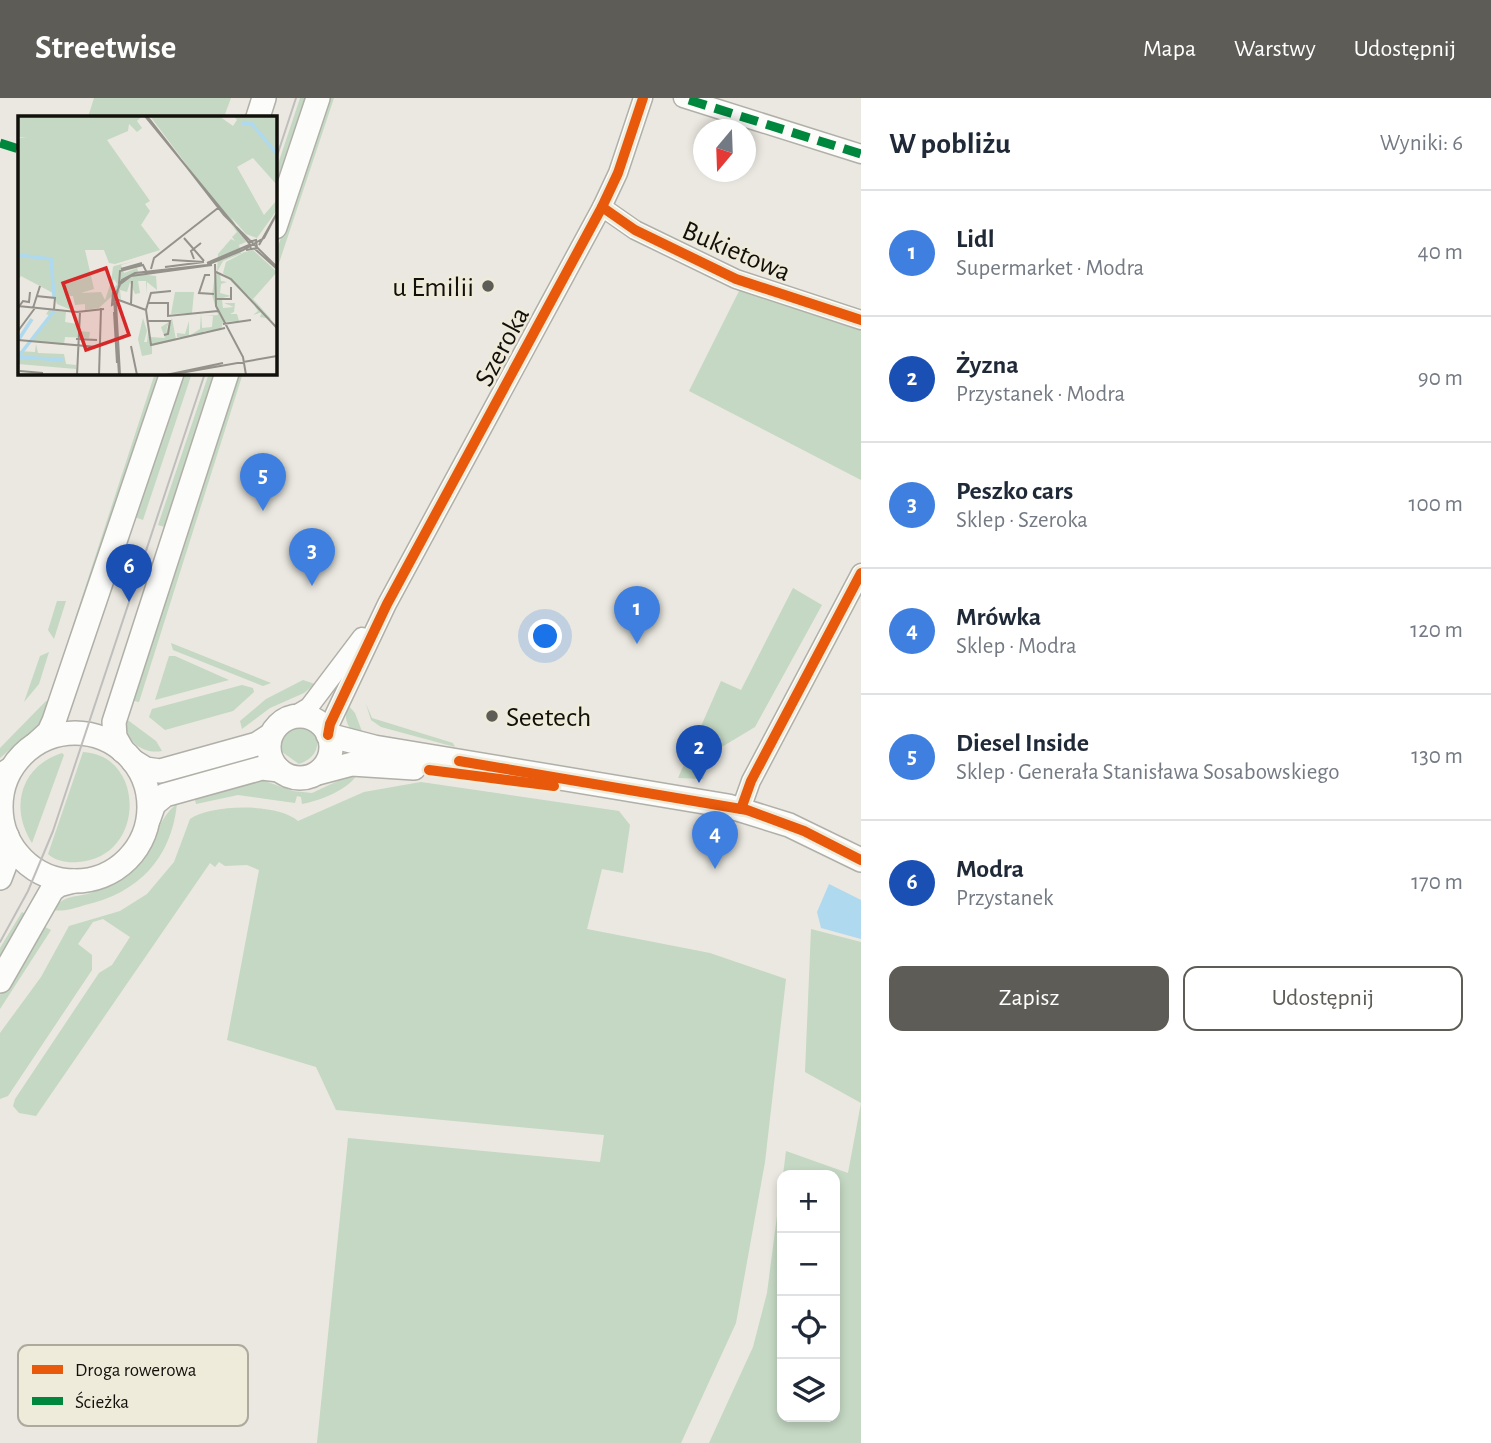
<!DOCTYPE html>
<html lang="pl">
<meta charset="utf-8">
<style>
body{margin:0;font-family:"Alegreya Sans",sans-serif;background:#f6f6f7;color:#1f2937}
.controls{position:absolute;right:21px;bottom:21px;display:grid;overflow:hidden;border-radius:14px;box-shadow:0 4px 10px #0003}
.controls button{width:63px;height:63px;display:grid;place-items:center;padding:0;border:0;border-bottom:2px solid #e0e1e3;background:#fff;color:#1f2937;font:35px sans-serif}
.compass{position:absolute;left:693px;top:21px;width:63px;height:63px;border-radius:50%;background:#fff;box-shadow:0 4px 10px #0003;rotate:199deg}
.you{position:absolute;left:546px;top:539px;width:24px;height:24px;margin:-18px;border:5px solid #fff;border-radius:50%;background:#1a73e8;box-shadow:0 0 0 10px #1a73e833}
.badge{display:grid;place-items:center;width:46px;height:46px;border-radius:50%;background:#5e5c56;color:#fff;font-size:23px;font-weight:700}
.pin{position:absolute;translate:-50% -58px;filter:drop-shadow(0 2px 4px #0008)}
.pin::after{content:'';position:absolute;top:37px;width:24px;height:21px;background:inherit;clip-path:polygon(0 0,100% 0,50% 100%)}
.list{margin:0;padding:0;list-style:none}
h2{display:flex;justify-content:space-between;align-items:center;height:91px;margin:0;padding:0 28px;font-size:30px}
h2 small{font-size:23px;font-weight:400;color:#747a83}
.list li{display:grid;grid-template-columns:46px 1fr auto;gap:21px;align-items:center;box-sizing:border-box;height:126px;padding:0 28px;border-top:2px solid #e0e1e3}
.list b{display:block;font-size:26px;white-space:nowrap}
.list p{margin:0;font-size:23px;white-space:nowrap;color:#747a83}
.list em{font-size:23px;font-style:normal;color:#747a83}
.actions{display:flex;gap:14px;padding:21px 28px}
.actions a{flex:1;padding:16px 0;border:2px solid #5e5c56;border-radius:14px;text-align:center;font-size:24px;color:#5e5c56}
.actions .main{background:#5e5c56;color:#fff}
.icon{flex:none;width:38px;height:38px;fill:none;stroke:currentColor;stroke-width:2;stroke-linecap:round;stroke-linejoin:round}
.map{position:relative;flex:none;width:861px;height:1345px;overflow:hidden}
header{display:flex;align-items:center;gap:42px;box-sizing:border-box;height:98px;padding:0 35px;background:#5e5c56;color:#fff}
header strong{font-size:33px}
nav{display:flex;gap:38px;margin-inline-start:auto;font-size:24px}
main{display:flex}
aside{flex:1;background:#fff}
.map>svg:first-child{display:block}
.green{fill:#c4d8c3}
.water{fill:#afd9ee}
.lines{fill:none;stroke-linecap:round;stroke-linejoin:round}
.street-casing{stroke:#b0afa8;stroke-width:21}
.secondary-casing{stroke:#b0afa8;stroke-width:26}
.street{stroke:#fcfcfa;stroke-width:18}
.secondary{stroke:#fcfcfa;stroke-width:23}
.tram{stroke:#c0bebc;stroke-width:2}
.quiet{stroke:#00873e;stroke-width:9;stroke-dasharray:18 9;stroke-linecap:butt}
.cycleway-casing{stroke:#efebdb;stroke-width:15}
.cycleway{stroke:#e8590c;stroke-width:10}
.poi-dot{fill:#5e5c56;stroke:#efebdb;stroke-width:2.5}
.labels{text-anchor:middle;stroke-width:5;stroke-linejoin:round;paint-order:stroke}
.street-label{font-size:28px;fill:#12100b;stroke:#efebdb}
.poi-label{font-size:28px;fill:#12100b;stroke:#efebdb;text-anchor:end}
.inset-river{fill:none;stroke:#afd9ee;stroke-width:3.5}
.inset-road{fill:none;stroke:#94928b;stroke-width:2}
.view{fill:#d62828;fill-opacity:0.15;stroke:#d62828;stroke-width:3.5}
.inset-edge{fill:none;stroke:#12100b;stroke-width:3.5}
.key{fill:#efebdb;stroke:#ada99d;stroke-width:2}
.key-label{font-size:19px;fill:#12100b}
</style>
<header>
<strong>Streetwise</strong>
<nav><a>Mapa</a><a>Warstwy</a><a>Udostępnij</a></nav>
</header>
<main>
<div class="map">
<svg width="861" height="1345" viewBox="0 0 861 1345">
<rect width="100%" height="100%" fill="#eae8e0"/>
<g class="green">
<polygon points="94,0 231,0 224,19 88,19"/>
<polygon points="300,0 309,0 275,103 275,75"/>
<polygon points="327,0 334,0 275,177 275,158"/>
<polygon points="741,189 861,229 861,382 689,293"/>
<polygon points="155,275 164,275 67,545"/>
<polygon points="182,275 192,275 143,422 132,418"/>
<polygon points="209,275 218,275 168,430 158,427"/>
<polygon points="237,275 243,275 139,604 130,602"/>
<polygon points="793,490 822,507 755,629 710,656 703,681 678,680 721,583 741,592"/>
<polygon points="57,503 66,503 54,541 48,532"/>
<polygon points="171,545 271,585 263,588 173,552"/>
<polygon points="49,554 39,586 24,604 40,558"/>
<polygon points="169,558 175,558 229,582 155,602"/>
<polygon points="303,582 315,586 304,595 270,610 242,631 240,623 266,601"/>
<polygon points="242,587 253,590 254,594 233,613 165,632 149,619 152,611"/>
<polygon points="51,602 46,621 0,660 0,650 46,603"/>
<path d="M 347,606 L 355,615 L 363,636 L 353,635 C 346,626 344,618 347,606 Z"/>
<polygon points="366,606 372,620 453,645 455,649 381,629 371,622"/>
<path d="M 125,620 L 156,643 L 162,653 C 141,657 124,641 125,620 Z"/>
<path d="M 300,627 L 318,636 C 318,652 315,660 299,666 L 278,651 L 283,635 Z"/>
<path d="M 83,654 C 146,657 146,760 78,764 C 68,765 55,763 48,756 Z"/>
<path d="M 62,655 L 64,657 L 32,745 C 9,709 21,668 62,655 Z"/>
<path d="M 359,673 C 351,691 322,702 302,706 L 301,699 L 297,698 L 295,705 L 238,697 L 196,706 L 194,698 L 262,682 L 293,693 L 312,695 Z"/>
<path d="M 421,684 L 619,713 L 630,727 L 623,775 L 602,771 L 587,831 L 710,855 L 786,881 L 765,1064 L 736,1225 L 681,1345 L 317,1345 L 348,1040 L 600,1064 L 604,1037 L 336,1012 L 316,969 L 227,942 L 259,772 L 247,767 L 225,768 L 219,764 L 215,769 L 210,765 L 36,1018 L 19,1015 L 13,1008 L 15,1001 L 99,875 L 112,867 L 130,839 L 103,821 L 93,824 L 78,846 L 92,857 L 92,872 L 8,998 L 0,1001 L 0,935 L 41,879 L 69,828 L 120,813 L 147,796 L 174,764 L 190,721 C 212,706 278,705 298,723 L 364,694 Z"/>
<path d="M 177,706 C 171,761 138,795 85,807 C 75,810 64,814 53,812 C 64,796 75,800 91,795 C 102,791 118,784 129,776 C 154,756 154,723 177,706 Z"/>
<polygon points="22,814 29,818 0,868 0,850"/>
<polygon points="43,828 51,832 0,911 0,897"/>
<polygon points="811,831 861,844 861,1345 709,1345 753,1249 767,1195 782,1079 782,1319 835,1319 835,1077 783,1077 786,1053 848,1075 861,1005 805,974"/>
</g>
<polygon class="water" points="829,786 861,802 861,841 821,830 817,814"/>
<g class="lines">
<g class="street-casing">
<g id="street">
<polyline points="683,0 861,56"/>
<polyline points="602,109 635,132 736,181 861,222"/>
<polyline points="294,618 309,609 362,539"/>
<polyline points="328,637 330,626 387,506 602,109 618,75 643,0"/>
<polyline points="0,675 14,666"/>
<polyline points="741,711 751,683 861,475"/>
<polyline points="0,717 3,725"/>
</g>
</g>
<g class="secondary-casing">
<g id="secondary">
<polyline points="258,19 264,0"/>
<polyline points="275,129 318,0"/>
<circle cx="300" cy="649" r="31"/>
<circle cx="75" cy="709" r="74"/>
<polyline points="328,637 374,649 728,708 789,727 861,762"/>
<polyline points="37,645 49,634 54,623 172,275"/>
<polyline points="123,653 115,639 114,624 227,275"/>
<polyline points="133,663 146,671 160,673 257,646 271,637"/>
<polyline points="318,675 352,666 414,670"/>
<polyline points="149,720 154,706 165,697 262,670 279,672"/>
<polyline points="0,780 8,759 7,738"/>
<polyline points="0,883 52,792 59,787 74,783"/>
</g>
</g>
<use href="#street" class="street"/>
<use href="#secondary" class="secondary"/>
<g class="tram">
<polyline points="275,64 296,0"/>
<polyline points="0,844 28,793 53,733 205,275"/>
</g>
<g class="quiet">
<polyline points="689,2 861,56"/>
<polyline points="0,45 19,51"/>
</g>
<g class="cycleway-casing">
<g id="cycleway">
<polyline points="602,109 635,132 736,181 861,222"/>
<polyline points="328,637 330,626 387,506 602,109 618,75 643,0"/>
<polyline points="459,663 747,712 804,733 861,762"/>
<polyline points="429,672 554,688"/>
<polyline points="741,711 751,683 861,475"/>
</g>
</g>
<use href="#cycleway" class="cycleway"/>
</g>
<g class="poi-dot">
<circle cx="488" cy="188" r="7"/>
<circle cx="492" cy="618" r="7"/>
</g>
<g class="labels">
<g class="street-label">
<text transform="translate(737 152) rotate(23)" y="10">Bukietowa</text>
<text transform="translate(501 248) rotate(-62)" y="10">Szeroka</text>
</g>
<g class="poi-label">
<text x="474" y="198">u Emilii</text>
<text x="506" y="628" text-anchor="start">Seetech</text>
</g>
</g>
<g transform="translate(18 18)">
<rect width="259" height="259" fill="#eae8e0"/>
<path d="M 0,0 L 124,0 L 119,5 L 124,12 L 119,16 L 111,8 L 110,15 L 89,24 L 132,85 L 127,88 L 132,95 L 123,109 L 142,134 L 97,148 L 91,147 L 86,134 L 67,134 L 76,173 L 63,177 L 83,176 L 87,184 L 92,169 L 97,171 L 99,168 L 96,163 L 93,167 L 95,151 L 96,150 L 117,145 L 103,149 L 106,157 L 119,152 L 121,158 L 138,160 L 139,174 L 129,166 L 129,178 L 128,165 L 120,165 L 122,177 L 117,178 L 112,166 L 109,176 L 102,174 L 103,183 L 94,180 L 81,192 L 67,194 L 67,188 L 57,189 L 55,180 L 51,180 L 56,192 L 53,194 L 39,188 L 35,177 L 3,160 L 0,164 L 0,22 L 9,21 L 0,21 ZM 132,0 L 201,0 L 215,10 L 219,4 L 216,0 L 259,0 L 259,69 L 235,42 L 219,51 L 246,99 L 259,84 L 259,94 L 239,122 L 228,118 L 213,101 L 228,126 L 221,129 L 223,137 L 235,134 L 259,156 L 235,183 L 253,203 L 242,201 L 244,196 L 235,199 L 240,195 L 236,189 L 205,157 L 208,146 L 227,136 L 205,145 L 199,156 L 200,138 L 213,123 L 217,125 L 214,121 L 219,116 ZM 202,157 L 203,165 L 209,166 L 203,168 L 202,177 L 213,180 L 196,184 L 204,184 L 205,192 L 216,191 L 206,187 L 217,187 L 216,196 L 212,198 L 219,198 L 221,205 L 205,206 L 203,214 L 186,215 L 185,218 L 168,221 L 159,221 L 159,217 L 167,218 L 171,205 L 171,220 L 182,213 L 183,197 L 184,212 L 194,211 L 195,200 L 187,200 L 200,199 L 194,179 L 197,159 ZM 157,176 L 176,176 L 174,197 L 153,198 ZM 31,194 L 48,196 L 47,206 L 59,208 L 59,215 L 72,216 L 71,222 L 47,221 L 46,229 L 14,225 L 33,200 L 28,198 ZM 125,202 L 129,215 L 126,226 L 129,226 L 131,206 L 132,221 L 147,222 L 143,211 L 151,206 L 147,218 L 154,202 L 158,224 L 134,230 L 134,238 L 124,240 L 120,223 ZM 18,228 L 20,237 L 46,238 L 48,248 L 58,249 L 58,253 L 0,248 L 0,235 L 17,236 Z" fill="#c4d8c3"/>
<path class="inset-river" d="M 224,7 L 234,8 L 259,38M 0,139 L 33,143 L 36,181M 1,223 L 14,203M 0,241 L 36,195M 2,241 L 45,244"/>
<path class="inset-road" d="M 127,0 L 231,127M 129,0 L 206,99 L 259,151M 173,113 L 200,92M 166,122 L 186,145M 241,129 L 259,97M 237,133 L 259,153M 228,134 L 239,132 L 238,124 L 231,126 L 233,133M 176,143 L 173,135 L 183,127M 154,144 L 186,146M 189,147 L 231,129M 197,148 L 198,190 L 225,241 L 228,259M 147,151 L 186,146M 103,153 L 124,147M 133,153 L 136,142 L 173,113M 198,156 L 213,163 L 259,212M 192,159 L 187,159 L 181,177 L 196,178M 101,168 L 102,155 L 125,149 L 128,155M 95,176 L 94,189 L 99,186 L 96,181M 18,180 L 37,182 L 36,193M 98,182 L 101,169 L 113,160 L 194,149M 98,183 L 128,194 L 133,229 L 207,212M 197,183 L 213,183 L 213,171M 98,187 L 102,259M 130,187 L 133,177 L 153,175M 113,188 L 114,165M 0,190 L 59,196 L 86,193M 0,192 L 5,185 L 11,186 L 12,176M 15,192 L 22,170M 128,194 L 130,187 L 150,187 L 150,200 L 200,195M 96,196 L 99,247M 129,205 L 152,205 L 150,218 L 146,219M 205,208 L 233,204M 0,215 L 17,192M 58,223 L 79,224M 0,224 L 79,231M 113,230 L 119,259M 2,255 L 25,257M 59,259 L 62,196M 81,259 L 83,192M 101,259 L 96,182 L 104,164 L 117,157 L 189,149 L 225,134 L 246,122 L 259,97M 148,259 L 205,247M 151,259 L 259,240"/>
<path class="view" d="M 88,152 L 111,219 L 68,234 L 45,167 Z"/>
<rect width="259" height="259" class="inset-edge"/>
</g>
<rect x="18" y="1247" width="230" height="81" rx="10" class="key"/>
<rect x="32" y="1267" width="31" height="9" fill="#e8590c"/>
<rect x="32" y="1299" width="31" height="8" fill="#00873e"/>
<g class="key-label">
<text x="75" y="1278">Droga rowerowa</text>
<text x="75" y="1310">Ścieżka</text>
</g>
</svg>
<div class="controls">
<button>+</button>
<button>−</button>
<button><svg class="icon" aria-label="locate" viewBox="0 0 24 24"><circle cx="12" cy="12" r="6"/><path d="M12 2v4M12 18v4M2 12h4M18 12h4"/></svg></button>
<button><svg class="icon" aria-label="layers" viewBox="0 0 24 24"><path d="M12 4l9 5-9 5-9-5zM3 14l9 5 9-5"/></svg></button>
</div>
<svg class="compass" viewBox="-18 -18 36 36"><path d="M0-13l5 13h-10z" fill="#e53935"/><path d="M0 13l5-13h-10z" fill="#747a83"/></svg>
<div class="you"></div>
<div class="pin badge" style="left:637px;top:546px;background:#3f7fe0">1</div>
<div class="pin badge" style="left:699px;top:685px;background:#1a4fb4">2</div>
<div class="pin badge" style="left:312px;top:488px;background:#3f7fe0">3</div>
<div class="pin badge" style="left:715px;top:771px;background:#3f7fe0">4</div>
<div class="pin badge" style="left:263px;top:413px;background:#3f7fe0">5</div>
<div class="pin badge" style="left:129px;top:504px;background:#1a4fb4">6</div>
</div>
<aside>
<h2>W pobliżu<small>Wyniki: 6</small></h2>
<ul class="list">
<li><span class="badge" style="background:#3f7fe0">1</span><div><b>Lidl</b><p>Supermarket · Modra</p></div><em>40 m</em></li>
<li><span class="badge" style="background:#1a4fb4">2</span><div><b>Żyzna</b><p>Przystanek · Modra</p></div><em>90 m</em></li>
<li><span class="badge" style="background:#3f7fe0">3</span><div><b>Peszko cars</b><p>Sklep · Szeroka</p></div><em>100 m</em></li>
<li><span class="badge" style="background:#3f7fe0">4</span><div><b>Mrówka</b><p>Sklep · Modra</p></div><em>120 m</em></li>
<li><span class="badge" style="background:#3f7fe0">5</span><div><b>Diesel Inside</b><p>Sklep · Generała Stanisława Sosabowskiego</p></div><em>130 m</em></li>
<li><span class="badge" style="background:#1a4fb4">6</span><div><b>Modra</b><p>Przystanek</p></div><em>170 m</em></li>
</ul>
<div class="actions"><a class="main">Zapisz</a><a>Udostępnij</a></div>
</aside>
</main>
